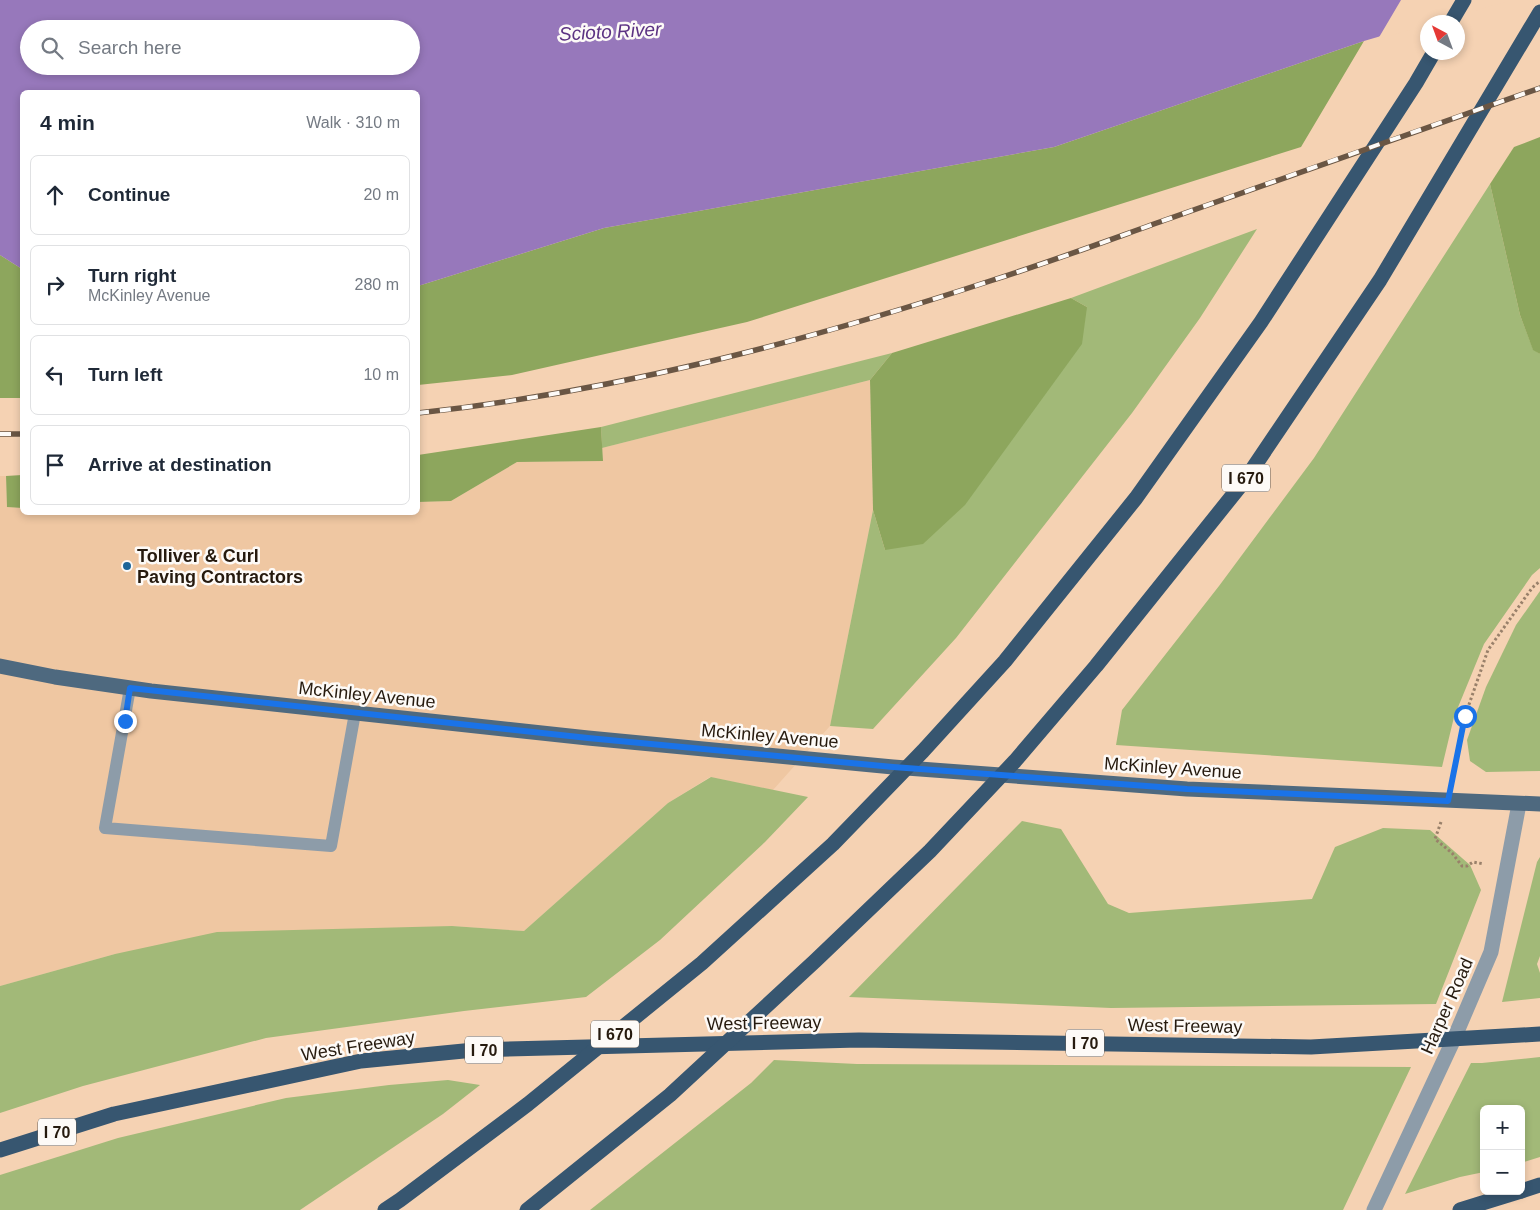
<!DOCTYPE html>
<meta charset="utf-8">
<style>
body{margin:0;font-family:Arial,sans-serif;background:#f2f2f3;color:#1f2937}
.controls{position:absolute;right:15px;bottom:15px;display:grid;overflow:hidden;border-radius:8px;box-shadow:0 2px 8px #0003}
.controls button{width:45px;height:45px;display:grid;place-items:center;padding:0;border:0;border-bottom:1px solid #e0e1e3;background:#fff;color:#1f2937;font:25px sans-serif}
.compass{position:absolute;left:1420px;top:15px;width:45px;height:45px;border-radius:50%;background:#fff;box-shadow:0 2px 8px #0003;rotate:319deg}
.stop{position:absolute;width:15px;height:15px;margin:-11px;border:4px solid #1a73e8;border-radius:50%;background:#fff}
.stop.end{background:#1a73e8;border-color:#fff;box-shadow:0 1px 5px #0008}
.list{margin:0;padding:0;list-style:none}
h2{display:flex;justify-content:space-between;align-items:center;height:65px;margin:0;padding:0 20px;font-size:21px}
h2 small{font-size:16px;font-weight:400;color:#747a83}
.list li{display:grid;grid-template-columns:32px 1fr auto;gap:15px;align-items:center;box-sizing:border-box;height:80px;margin:0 10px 10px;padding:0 10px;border:1px solid #e0e1e3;border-radius:8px}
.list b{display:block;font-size:19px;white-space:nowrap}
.list p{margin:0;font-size:16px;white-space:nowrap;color:#747a83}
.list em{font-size:16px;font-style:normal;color:#747a83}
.icon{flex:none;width:28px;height:28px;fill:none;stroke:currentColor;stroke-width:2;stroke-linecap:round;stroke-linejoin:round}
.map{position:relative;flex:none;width:1540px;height:1210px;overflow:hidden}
.search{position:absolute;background:#fff;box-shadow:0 2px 8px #0003;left:20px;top:20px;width:400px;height:55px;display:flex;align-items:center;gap:12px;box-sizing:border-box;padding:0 18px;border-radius:28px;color:#747a83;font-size:19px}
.panel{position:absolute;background:#fff;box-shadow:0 2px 8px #0003;left:20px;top:90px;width:400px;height:425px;border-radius:8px}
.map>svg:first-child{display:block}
.built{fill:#efc7a2}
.green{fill:#a2b978}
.forest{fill:#8da65d}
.water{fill:#9778bb;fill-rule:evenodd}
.pier{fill:#f5d2b3}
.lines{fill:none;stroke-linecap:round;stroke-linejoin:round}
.path{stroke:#99806a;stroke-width:3;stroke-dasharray:2.5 2.5;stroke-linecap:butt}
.service{stroke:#8d9ca9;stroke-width:12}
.tertiary{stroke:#8d9ca9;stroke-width:15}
.primary{stroke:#4e697f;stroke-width:15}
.motorway{stroke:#375670;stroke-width:15}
.rail-casing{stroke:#6a5644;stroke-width:5.5}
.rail{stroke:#fdfaf7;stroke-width:4;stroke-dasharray:11;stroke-linecap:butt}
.route{stroke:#1a73e8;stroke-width:6}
.poi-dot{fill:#1d6599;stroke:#fdfaf7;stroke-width:2}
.labels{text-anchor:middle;stroke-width:5;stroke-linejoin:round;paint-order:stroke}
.shield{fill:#fdfaf7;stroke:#665d54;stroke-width:1}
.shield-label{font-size:16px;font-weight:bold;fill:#261a0e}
.poi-label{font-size:18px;font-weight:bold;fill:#261a0e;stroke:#fdfaf7;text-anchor:start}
.street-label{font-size:18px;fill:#261a0e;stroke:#fdfaf7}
.water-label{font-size:19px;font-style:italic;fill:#5c3283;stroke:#fdfaf7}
</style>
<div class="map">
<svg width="1540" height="1210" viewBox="0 0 1540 1210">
<rect width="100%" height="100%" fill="#f5d2b3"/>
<polygon class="built" points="870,380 873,510 830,726 773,790 710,777 668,803 524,931 452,926 115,954 0,986 0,476 6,476 7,507 22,508 22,512 68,512 98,515 167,512 418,512 418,502 451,501 517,462 603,461 602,448"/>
<g class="green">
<polygon points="1490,184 1520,315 1533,349 1540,354 1540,568 1532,575 1484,644 1454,717 1442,767 1116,745 1122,710 1219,586 1314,458"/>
<polygon points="1257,229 1200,318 1132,413 956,638 873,729 830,726 873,510 885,550 1087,307 1071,298"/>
<polygon points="892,353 870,380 602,448 601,427"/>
<polygon points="1540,591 1540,771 1486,772 1470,761 1467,740 1486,687 1516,625"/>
<polygon points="711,777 808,797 765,842 660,940 586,997 464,1011 266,1038 83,1086 0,1113 0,986 115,954 217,932 452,926 524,931 668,803"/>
<polygon points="1022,821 1061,829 1108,904 1129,913 1312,899 1335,847 1383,828 1430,830 1470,865 1481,890 1436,1004 1111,1008 849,997"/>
<polygon points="1540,857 1540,956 1537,964 1540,973 1540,998 1502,1002 1537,862"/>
<polygon points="1540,1057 1540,1157 1521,1163 1521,1109 1484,1109 1484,1172 1460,1177 1405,1194 1471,1063 1482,1063"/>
<polygon points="774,1060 857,1064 1411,1067 1343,1210 590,1210 751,1083"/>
<polygon points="448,1080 480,1085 443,1114 300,1210 0,1210 0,1175 118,1138 286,1098 389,1085"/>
</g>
<g class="forest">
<polygon points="1364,41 1301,147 747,322 512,375 418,385 418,286 604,228 1054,147"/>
<polygon points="1540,137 1540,354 1533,350 1520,315 1490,184 1514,147"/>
<polygon points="0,255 22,269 22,398 0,398"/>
<polygon points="1071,298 1087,307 1082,344 965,505 923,544 885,550 873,510 870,380 892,353"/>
<polygon points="601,427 603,461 517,462 451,501 418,502 418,455"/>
<polygon points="22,475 22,508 7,507 6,476"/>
</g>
<path class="water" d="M 0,0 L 1504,0 L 1364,41 L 1054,147 L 604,228 L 418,286 L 418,92 L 22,92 L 22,269 L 0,255 ZM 29,29 L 411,29 L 411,66 L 29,66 Z"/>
<polygon class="pier" points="1401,0 1507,0 1505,2 1436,22 1428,22 1428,25 1378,39"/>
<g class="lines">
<g class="path">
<polyline points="1453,778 1465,716 1488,650 1532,588 1540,581"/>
<polyline points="1441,822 1435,839 1452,853 1462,866 1467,866 1473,862 1484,864"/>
</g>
<polyline class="service" points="130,688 105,828 331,846 355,713"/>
<polyline class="tertiary" points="1374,1210 1453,1041 1491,952 1519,804"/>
<polyline class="primary" points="0,666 55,677 151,691 588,738 893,767 1187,789 1540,804"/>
<g class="motorway">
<polyline points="1451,22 1464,0"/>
<polyline points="0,1150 114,1114 361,1061 474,1050 859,1040 1311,1047 1540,1034"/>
<polyline points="1521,1191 1540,1185"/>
<polyline points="385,1210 400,1200 528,1104 702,963 833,844 923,751 1005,661 1136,498 1261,322 1416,83 1434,52"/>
<polyline points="527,1210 670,1095 815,961 930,851 1015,761 1096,666 1245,480 1380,280 1540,12"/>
<polyline points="1460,1210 1521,1191"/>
</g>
<g class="rail-casing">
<g id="rail">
<path d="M 418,413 C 613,392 804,342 990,281 C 1050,262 1109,240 1168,219 C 1292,175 1416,131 1540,88"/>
<polyline points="0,434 22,434"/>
</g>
</g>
<use href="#rail" class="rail"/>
</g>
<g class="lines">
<polyline class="route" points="125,721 130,688 588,738 893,767 1187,789 1448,801 1465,716"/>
</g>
<circle class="poi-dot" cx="127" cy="566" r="5"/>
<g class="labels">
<g class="shield">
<rect x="1222" y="464.5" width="48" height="27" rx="4"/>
<rect x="591" y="1020.5" width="48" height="27" rx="4"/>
<rect x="1066" y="1029.5" width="38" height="27" rx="4"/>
<rect x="465" y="1036.5" width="38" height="27" rx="4"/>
<rect x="38" y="1118.5" width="38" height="27" rx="4"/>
</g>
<g class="shield-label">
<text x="1246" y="484">I 670</text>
<text x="615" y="1040">I 670</text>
<text x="1085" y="1049">I 70</text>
<text x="484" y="1056">I 70</text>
<text x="57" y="1138">I 70</text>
</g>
<g class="poi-label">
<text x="137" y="562">Tolliver &amp; Curl<tspan x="137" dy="21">Paving Contractors</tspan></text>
</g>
<g class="street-label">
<text transform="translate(367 695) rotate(6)" y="6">McKinley Avenue</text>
<text transform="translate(770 736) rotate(5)" y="6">McKinley Avenue</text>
<text transform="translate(1173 768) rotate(4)" y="6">McKinley Avenue</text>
<text transform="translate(1447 1006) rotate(-66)" y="6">Harper Road</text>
<text transform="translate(764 1023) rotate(-1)" y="6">West Freeway</text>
<text transform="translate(1185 1026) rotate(1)" y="6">West Freeway</text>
<text transform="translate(358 1046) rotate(-9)" y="6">West Freeway</text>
</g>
<g class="water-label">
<text transform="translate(610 31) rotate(-3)" y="7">Scioto River</text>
</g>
</g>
</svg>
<div class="controls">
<button>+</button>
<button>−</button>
</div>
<svg class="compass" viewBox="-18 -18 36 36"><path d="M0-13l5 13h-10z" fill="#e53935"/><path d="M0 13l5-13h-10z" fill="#747a83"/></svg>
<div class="stop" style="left:1465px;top:716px"></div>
<div class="stop end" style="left:125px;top:721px"></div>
<div class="search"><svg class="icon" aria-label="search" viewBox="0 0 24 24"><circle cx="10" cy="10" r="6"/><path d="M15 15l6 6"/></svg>Search here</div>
<section class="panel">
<h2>4 min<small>Walk · 310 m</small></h2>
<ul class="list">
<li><svg class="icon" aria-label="ahead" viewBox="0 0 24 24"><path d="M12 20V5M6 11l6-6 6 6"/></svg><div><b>Continue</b></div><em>20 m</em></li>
<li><svg class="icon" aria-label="right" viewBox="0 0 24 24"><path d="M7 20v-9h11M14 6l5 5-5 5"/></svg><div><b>Turn right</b><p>McKinley Avenue</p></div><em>280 m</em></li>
<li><svg class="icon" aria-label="left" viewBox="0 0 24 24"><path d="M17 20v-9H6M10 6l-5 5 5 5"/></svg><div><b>Turn left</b></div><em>10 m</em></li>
<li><svg class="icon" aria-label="arrive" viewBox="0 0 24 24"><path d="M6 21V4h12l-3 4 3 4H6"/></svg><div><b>Arrive at destination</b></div></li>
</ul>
</section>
</div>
